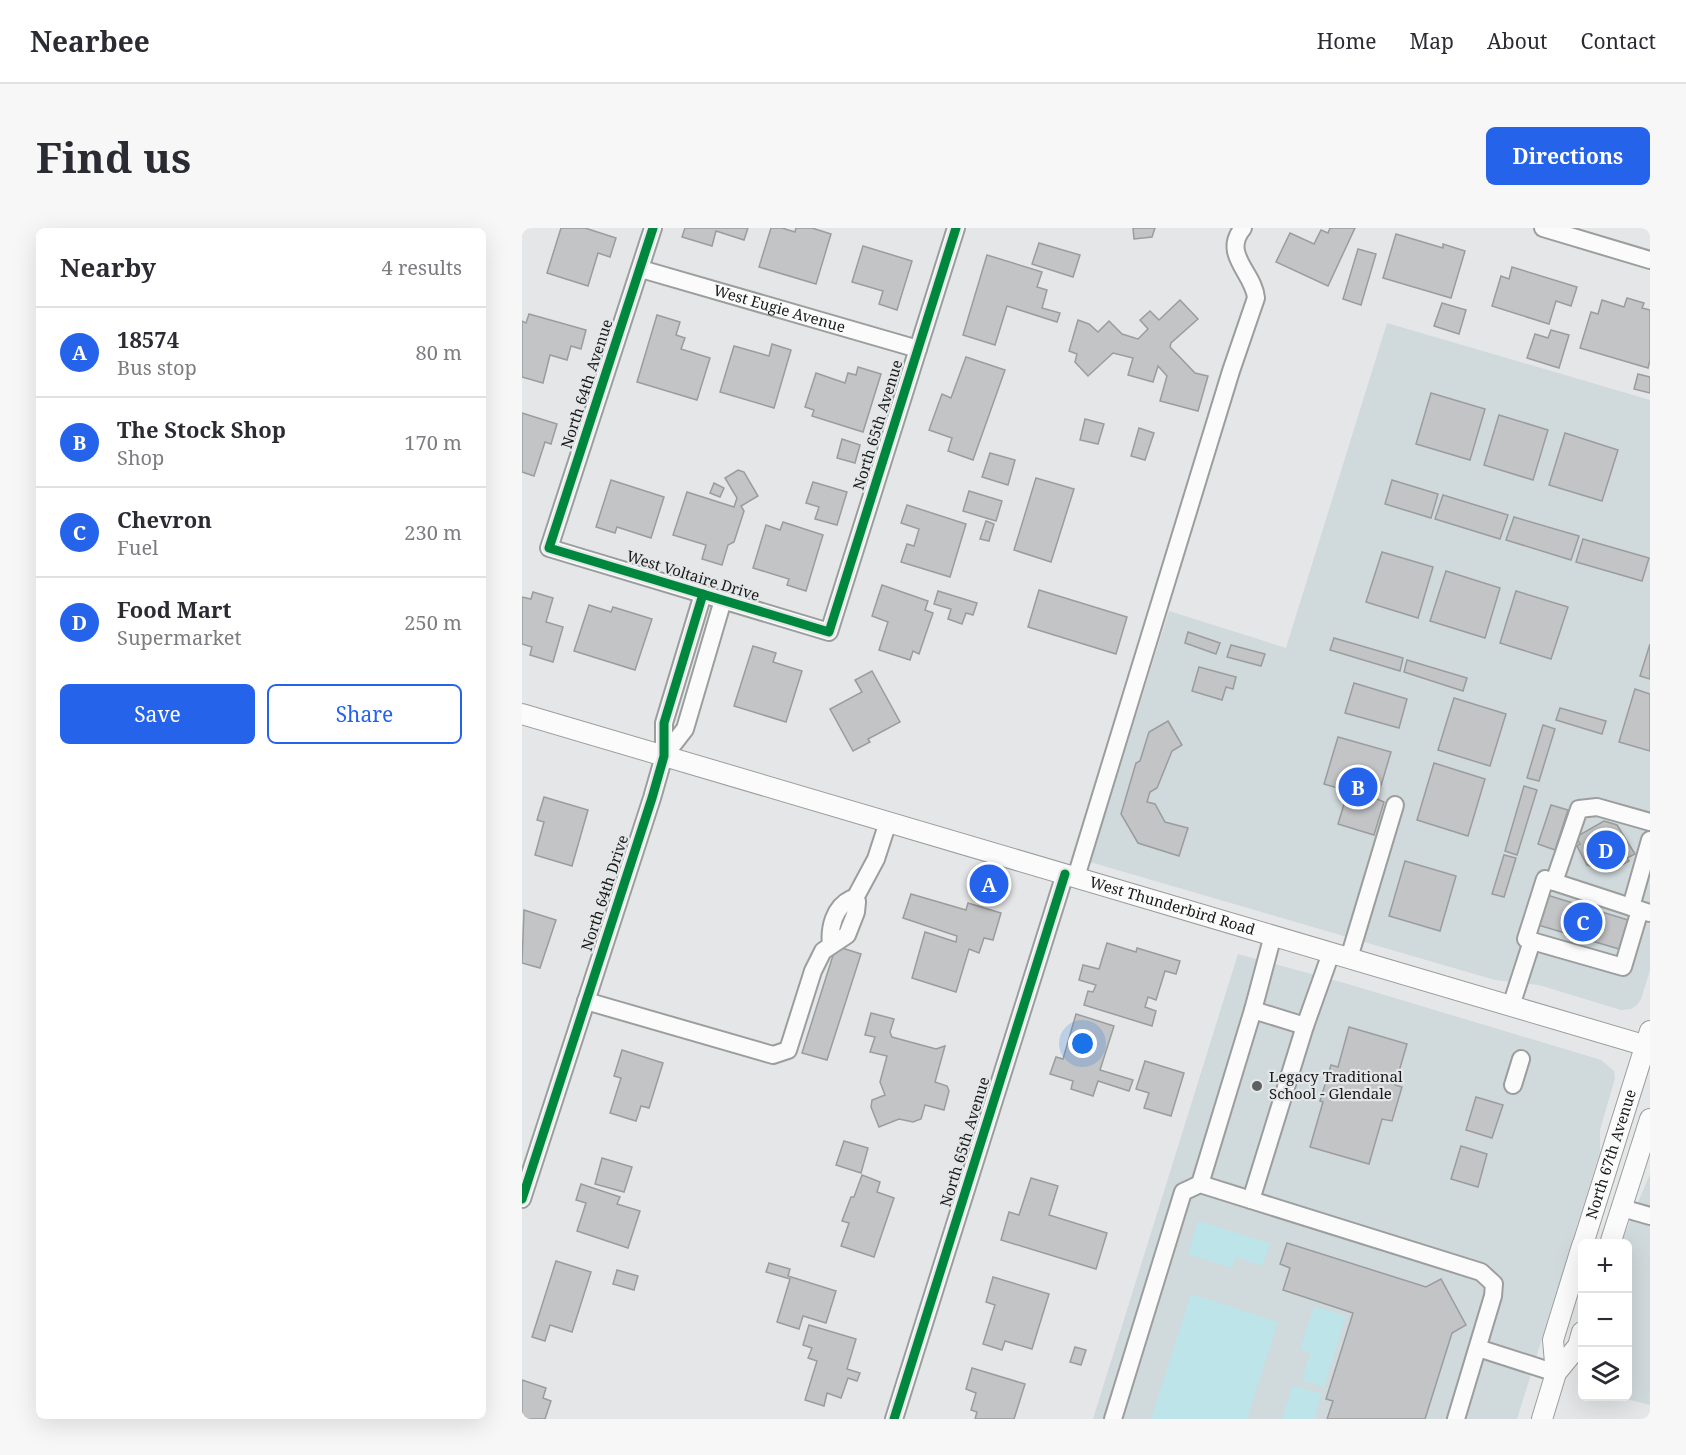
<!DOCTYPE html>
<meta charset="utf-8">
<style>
body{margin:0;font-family:"Noto Serif",serif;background:#f7f7f7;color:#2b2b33}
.controls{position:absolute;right:18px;bottom:18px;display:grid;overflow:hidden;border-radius:9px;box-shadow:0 6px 24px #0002}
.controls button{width:54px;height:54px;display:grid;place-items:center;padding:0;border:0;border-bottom:2px solid #e1e1e2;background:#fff;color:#2b2b33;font:30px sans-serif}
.you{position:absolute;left:561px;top:816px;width:21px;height:21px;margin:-15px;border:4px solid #fff;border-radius:50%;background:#1a73e8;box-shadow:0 0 0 9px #1a73e833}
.badge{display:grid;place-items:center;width:39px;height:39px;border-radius:50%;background:#2563eb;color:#fff;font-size:20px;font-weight:700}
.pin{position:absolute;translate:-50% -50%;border:3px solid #fff;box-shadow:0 2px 6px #0006}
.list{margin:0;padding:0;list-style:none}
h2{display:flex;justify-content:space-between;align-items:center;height:78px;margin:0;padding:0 24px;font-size:26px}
h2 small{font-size:20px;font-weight:400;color:#7c7c81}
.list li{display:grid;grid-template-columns:39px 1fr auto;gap:18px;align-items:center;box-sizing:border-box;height:90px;padding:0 24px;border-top:2px solid #e1e1e2}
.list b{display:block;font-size:22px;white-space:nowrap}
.list p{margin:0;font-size:20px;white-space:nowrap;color:#7c7c81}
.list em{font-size:20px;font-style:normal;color:#7c7c81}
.actions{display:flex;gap:12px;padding:18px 24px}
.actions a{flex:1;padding:14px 0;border:2px solid #2563eb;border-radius:9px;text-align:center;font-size:21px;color:#2563eb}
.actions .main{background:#2563eb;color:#fff}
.icon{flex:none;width:33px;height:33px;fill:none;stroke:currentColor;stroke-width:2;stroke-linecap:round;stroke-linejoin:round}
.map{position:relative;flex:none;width:1128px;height:1191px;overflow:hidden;border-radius:9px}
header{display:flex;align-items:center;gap:36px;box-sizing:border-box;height:84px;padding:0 30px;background:#fff;border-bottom:2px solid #e1e1e2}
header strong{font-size:28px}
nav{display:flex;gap:33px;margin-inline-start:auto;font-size:21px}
.intro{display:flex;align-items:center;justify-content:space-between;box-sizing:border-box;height:144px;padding:0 36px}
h1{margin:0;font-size:42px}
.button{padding:15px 27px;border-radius:9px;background:#2563eb;color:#fff;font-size:21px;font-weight:700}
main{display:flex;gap:36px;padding:0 36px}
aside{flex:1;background:#fff;border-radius:9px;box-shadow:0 6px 24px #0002}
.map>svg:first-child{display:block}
.built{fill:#d0d9db}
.park{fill:#bce4e9}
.building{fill:#c2c4c5;stroke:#9b9c9d;stroke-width:1.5}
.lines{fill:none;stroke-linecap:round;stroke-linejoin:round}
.minor-casing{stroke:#9c9e9e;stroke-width:20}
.major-casing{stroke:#9c9e9e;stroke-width:22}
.minor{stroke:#fbfbfb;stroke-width:16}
.major{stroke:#fbfbfb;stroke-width:20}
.cycleway-casing{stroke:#e3e7e8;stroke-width:13}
.cycleway{stroke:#00873e;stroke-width:9}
.poi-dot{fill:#5f6161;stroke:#e3e7e8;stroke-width:2}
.labels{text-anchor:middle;stroke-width:4.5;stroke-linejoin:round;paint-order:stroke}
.street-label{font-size:15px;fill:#181919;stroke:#e3e7e8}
.poi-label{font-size:15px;fill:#181919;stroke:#e3e7e8;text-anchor:start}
</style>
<header>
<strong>Nearbee</strong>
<nav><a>Home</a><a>Map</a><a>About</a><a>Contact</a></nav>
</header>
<div class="intro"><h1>Find us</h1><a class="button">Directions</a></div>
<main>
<aside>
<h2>Nearby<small>4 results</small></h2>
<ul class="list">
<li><span class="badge">A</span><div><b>18574</b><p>Bus stop</p></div><em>80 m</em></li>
<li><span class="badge">B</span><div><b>The Stock Shop</b><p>Shop</p></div><em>170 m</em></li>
<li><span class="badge">C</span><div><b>Chevron</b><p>Fuel</p></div><em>230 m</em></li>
<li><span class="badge">D</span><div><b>Food Mart</b><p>Supermarket</p></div><em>250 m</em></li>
</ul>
<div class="actions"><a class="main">Save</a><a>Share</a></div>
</aside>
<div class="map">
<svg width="1128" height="1191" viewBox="0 0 1128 1191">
<rect width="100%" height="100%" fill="#e4e6e7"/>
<g class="built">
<polygon points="865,95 1128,172 1128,742 1119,771 1115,777 1109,781 1099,782 1017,757 973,752 568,634 647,383 764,420"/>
<polygon points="716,726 826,756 1079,832 1092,843 1093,850 1078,902 1078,924 995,1191 571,1191"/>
<polygon points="1128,946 1128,1177 1098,1169 1106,1168 1106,1016 1099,1015"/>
</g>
<g class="park">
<polygon points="676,993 748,1015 741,1038 714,1029 710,1040 666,1026"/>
<polygon points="669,1066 756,1094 725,1191 629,1191"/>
<polygon points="792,1078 824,1088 802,1159 780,1152 788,1125 778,1121"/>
<polygon points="771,1157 800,1166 792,1191 760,1191"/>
</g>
<g class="building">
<polygon points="39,0 63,0 94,10 88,29 76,25 66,58 25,45"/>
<polygon points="163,0 226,0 222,12 194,3 190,18 160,9"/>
<polygon points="249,0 260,0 273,4 274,0 290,0 309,6 294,56 237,39"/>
<polygon points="611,0 633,0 630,9 612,11"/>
<polygon points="808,0 833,0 806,58 754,34 768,5 792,16 799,2 806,5"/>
<polygon points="874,6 921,20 921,16 943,23 929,70 861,50"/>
<polygon points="517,15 558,27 551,49 510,36"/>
<polygon points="341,18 390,33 375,82 357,76 361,63 330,54"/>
<polygon points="836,21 854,26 839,77 821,71"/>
<polygon points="465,27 520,44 515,59 525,62 520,80 538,85 535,94 485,78 473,117 441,107"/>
<polygon points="990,39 1055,59 1049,78 1034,73 1027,96 970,78 979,48 987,51"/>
<polygon points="1105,70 1122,75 1120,80 1128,82 1128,132 1126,140 1058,120 1069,84 1076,86 1080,72 1102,79"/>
<polygon points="658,72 676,91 649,115 648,119 673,145 686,148 676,183 638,173 645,148 636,138 631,154 606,147 611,130 591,125 566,148 553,134 555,126 547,123 556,92 567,96 576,104 587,93 600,106 616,111 626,101 618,92 628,83 637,92"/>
<polygon points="920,75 944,82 937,106 912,98"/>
<polygon points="7,86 64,102 59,121 49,118 45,132 28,127 21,155 0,149 0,93 4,95"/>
<polygon points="135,87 158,94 154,107 163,110 159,121 188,130 175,172 115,154"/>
<polygon points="1029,102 1047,107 1037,140 1005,130 1013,106 1026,110"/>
<polygon points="250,116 269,122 252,180 198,164 212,118 247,128"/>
<polygon points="444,129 483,142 451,232 426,223 430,210 407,202 420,166 429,170"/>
<polygon points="336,139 359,146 341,204 290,188 292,182 283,179 294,145 323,155 326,145 334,147"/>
<polygon points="1116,146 1128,149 1128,165 1112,161"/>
<polygon points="909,165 963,181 948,232 894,216"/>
<polygon points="0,185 35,196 29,216 23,214 12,248 0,244"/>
<polygon points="977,187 1026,202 1011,252 962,237"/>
<polygon points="563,191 582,196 576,216 558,212"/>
<polygon points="617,200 632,205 623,232 609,228"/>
<polygon points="1043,205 1096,222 1080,273 1027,257"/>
<polygon points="320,211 338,217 333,235 315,230"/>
<polygon points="468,225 493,232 486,257 460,249"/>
<polygon points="216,242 222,244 236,268 219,278 222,283 212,314 206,317 200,337 180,331 184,317 151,307 165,264 212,279 215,270 203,250"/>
<polygon points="514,250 552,261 529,334 492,322"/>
<polygon points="89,252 142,269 129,310 95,299 93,305 74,299"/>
<polygon points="870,252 916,266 909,290 863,276"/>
<polygon points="291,254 325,264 315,297 293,291 297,279 284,275"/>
<polygon points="192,255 202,260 198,269 188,265"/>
<polygon points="447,263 480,273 474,293 441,283"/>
<polygon points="921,267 986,287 978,311 913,291"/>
<polygon points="385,277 444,296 428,349 379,334 385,316 392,318 397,301 379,295"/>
<polygon points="992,289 1057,308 1049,332 984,312"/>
<polygon points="464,293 472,296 467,313 458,311"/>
<polygon points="261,294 301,307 284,363 265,357 267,351 231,340 244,297 258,302"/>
<polygon points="1061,311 1127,330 1120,353 1054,334"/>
<polygon points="860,324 911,339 896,390 844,374"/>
<polygon points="924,343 978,360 963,410 908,393"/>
<polygon points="360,357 406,373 403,382 411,385 397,426 391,423 388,432 357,422 366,394 350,388"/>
<polygon points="517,362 605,389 594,426 506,399"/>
<polygon points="416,363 455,375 451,387 444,385 440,396 426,391 429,381 412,376"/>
<polygon points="994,363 1046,379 1029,431 978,415"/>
<polygon points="11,364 31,370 24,394 41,399 31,434 8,427 10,419 0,416 0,369 9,371"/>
<polygon points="67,377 89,384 91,379 130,391 113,442 52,423"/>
<polygon points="666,404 698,415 694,426 663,415"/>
<polygon points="812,410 881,430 878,443 808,422"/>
<polygon points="1128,416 1128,451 1118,448"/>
<polygon points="709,417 743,426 739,438 705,429"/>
<polygon points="231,418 254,425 251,434 280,443 264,494 212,478"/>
<polygon points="885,432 945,450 941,463 882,444"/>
<polygon points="677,439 714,449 711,461 704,459 700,472 670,463"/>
<polygon points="350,443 378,494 346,511 348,514 331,523 308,481 340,464 333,452"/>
<polygon points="832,455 885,471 877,500 823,485"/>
<polygon points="1113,461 1128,466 1128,523 1097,514"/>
<polygon points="932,470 984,486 968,538 916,522"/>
<polygon points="1038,480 1084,493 1080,506 1034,492"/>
<polygon points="646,493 660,517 650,523 635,560 628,564 625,574 633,576 643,594 666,600 657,628 616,615 599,586 614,535 618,533 627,504"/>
<polygon points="1021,497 1033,501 1017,553 1005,550"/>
<polygon points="816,509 869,524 855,571 862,574 852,607 816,596 826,563 802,556"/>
<polygon points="912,535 963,551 946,608 895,592"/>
<polygon points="1002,558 1015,562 995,627 983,623"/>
<polygon points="22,569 66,582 50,638 13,627 22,594 15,592"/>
<polygon points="1029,577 1046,582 1033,622 1016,616"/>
<polygon points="1082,593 1095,597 1113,626 1105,630 1107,633 1088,644 1065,637 1055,618 1058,616 1054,609"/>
<polygon points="982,627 994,630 982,669 970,666"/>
<polygon points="883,633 934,648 918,703 867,688"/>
<polygon points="389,666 444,682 446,675 479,685 471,712 462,710 457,725 447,721 434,764 390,750 403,704 434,714 435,708 381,690"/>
<polygon points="1025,667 1106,692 1097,721 1016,697"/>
<polygon points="2,682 34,692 18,740 0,735"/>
<polygon points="585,715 614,724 615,720 658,733 654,746 643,743 634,772 626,769 623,779 634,783 630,798 562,777 566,763 571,764 574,757 557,752 561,737 577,741"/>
<polygon points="314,718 339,726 305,832 280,825"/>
<polygon points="349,785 372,791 368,804 370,809 414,821 423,818 413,854 425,858 427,863 422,882 403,877 399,891 391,894 377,891 357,899 349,879 350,872 363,867 358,854 365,828 348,824 353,809 343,807"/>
<polygon points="554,786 592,798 578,842 611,852 607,863 576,853 571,868 549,861 551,853 528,846 534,829 541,831"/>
<polygon points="827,799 885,816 873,857 880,859 870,893 860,891 847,936 788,919 801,874 798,873 809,837 816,839"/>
<polygon points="100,822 141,835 127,880 119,878 114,893 88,885 99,850 92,848"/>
<polygon points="623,833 662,845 649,888 622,880 627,865 614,861"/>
<polygon points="954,869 981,877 970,910 944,902"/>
<polygon points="322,913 346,920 339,945 314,937"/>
<polygon points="939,918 965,926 956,959 929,951"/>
<polygon points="80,930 110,939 102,964 73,956"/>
<polygon points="340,947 358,954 355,964 372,970 352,1029 319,1018 327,995 320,993 329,969 332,969"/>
<polygon points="509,950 536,958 527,987 585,1005 574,1041 479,1012 487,984 497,987"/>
<polygon points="59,956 98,969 95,976 118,983 106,1020 55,1003 64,975 54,972"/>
<polygon points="765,1015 904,1059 919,1051 944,1097 930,1105 903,1191 805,1191 811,1173 804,1171 831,1085 761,1062 768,1040 758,1036"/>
<polygon points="34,1033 69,1044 50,1104 28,1097 23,1113 10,1109"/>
<polygon points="247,1035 268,1041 266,1048 314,1063 304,1095 281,1088 277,1101 255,1094 268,1051 244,1044"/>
<polygon points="95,1042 116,1048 112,1062 91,1056"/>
<polygon points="471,1049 527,1066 510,1121 483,1113 480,1122 461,1116 473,1077 464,1074"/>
<polygon points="287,1097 334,1111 325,1141 338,1145 335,1153 326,1150 319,1170 305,1165 302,1178 283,1172 295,1133 286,1130 290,1120 281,1117"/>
<polygon points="553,1119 564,1122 559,1137 548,1134"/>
<polygon points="450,1140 503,1156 492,1191 453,1191 455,1184 449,1182 454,1165 444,1161"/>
<polygon points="0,1152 24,1160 21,1170 29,1173 23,1191 0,1191"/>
</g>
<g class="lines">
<g class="minor-casing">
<g id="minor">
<polyline points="131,0 27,320 307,404 434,0"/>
<polyline points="1021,0 1128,32"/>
<path id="s1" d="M 119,41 L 396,121"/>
<polyline points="142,528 163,501 201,372"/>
<path d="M 554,649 L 709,143 L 734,70 C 732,45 699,26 721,0"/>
<polyline points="1032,654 1057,581 1075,579 1128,594"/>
<polyline points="332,672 354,631 366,594"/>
<polyline points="1109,679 1128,612"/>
<polyline points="1010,713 1004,711 1023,651 1118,682"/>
<polyline points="827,730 873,577"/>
<path d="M 64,773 L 251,827 L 266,822 L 291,743 L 301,723 L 325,707 L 334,684 L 335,674 L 329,671 C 312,679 307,700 309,717"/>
<polyline points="989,778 1010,713 1101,739 1118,682 1128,685"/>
<polyline points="731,782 783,798"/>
<polyline points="991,857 999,831"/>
<polyline points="678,956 731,782 751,707"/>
<polyline points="0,971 130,570 142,528 142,495 181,366"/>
<polyline points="729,972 783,798 809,725"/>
<polyline points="1100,980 1128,988"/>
<polyline points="956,1120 1034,1145"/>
<polyline points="372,1191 543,646"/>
<polyline points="591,1191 661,964 678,956 959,1044 972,1056 971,1068 934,1191"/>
</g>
</g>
<g class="major-casing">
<g id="major">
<path id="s2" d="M 0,486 L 1128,819"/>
<path id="s3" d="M 1061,1016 L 1128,803"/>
<polyline points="1088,1016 1128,891"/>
<polyline points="1034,1145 1031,1112 1060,1018"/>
<polyline points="1020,1191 1034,1145 1056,1118 1060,1104"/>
</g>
</g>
<use href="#minor" class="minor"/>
<use href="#major" class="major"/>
<g class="cycleway-casing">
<g id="cycleway">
<polyline points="131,0 27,320 307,404 434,0"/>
<polyline points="0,971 130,570 142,528 142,495 181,366"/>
<polyline points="372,1191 543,646"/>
</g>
</g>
<use href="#cycleway" class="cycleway"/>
</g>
<circle class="poi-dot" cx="735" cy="858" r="6"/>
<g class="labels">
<g class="street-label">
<text dy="5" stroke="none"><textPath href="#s1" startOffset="144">West Eugie Avenue</textPath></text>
<text transform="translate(65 156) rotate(-72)" y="5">North 64th Avenue</text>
<text transform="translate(356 197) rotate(-73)" y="5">North 65th Avenue</text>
<text transform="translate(171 348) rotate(17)" y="5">West Voltaire Drive</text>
<text transform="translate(83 665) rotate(-72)" y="5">North 64th Drive</text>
<text dy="5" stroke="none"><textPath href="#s2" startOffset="678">West Thunderbird Road</textPath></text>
<text transform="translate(443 914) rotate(-73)" y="5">North 65th Avenue</text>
<text dy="5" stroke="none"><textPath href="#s3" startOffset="94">North 67th Avenue</textPath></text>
</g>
<g class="poi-label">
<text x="747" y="854">Legacy Traditional<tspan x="747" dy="17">School - Glendale</tspan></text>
</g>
</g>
</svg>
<div class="controls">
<button>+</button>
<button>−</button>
<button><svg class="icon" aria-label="layers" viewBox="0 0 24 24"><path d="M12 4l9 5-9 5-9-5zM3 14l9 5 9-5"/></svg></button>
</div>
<div class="you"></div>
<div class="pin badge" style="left:467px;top:656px">A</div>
<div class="pin badge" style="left:836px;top:559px">B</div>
<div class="pin badge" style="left:1061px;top:694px">C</div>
<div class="pin badge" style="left:1084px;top:622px">D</div>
</div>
</main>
